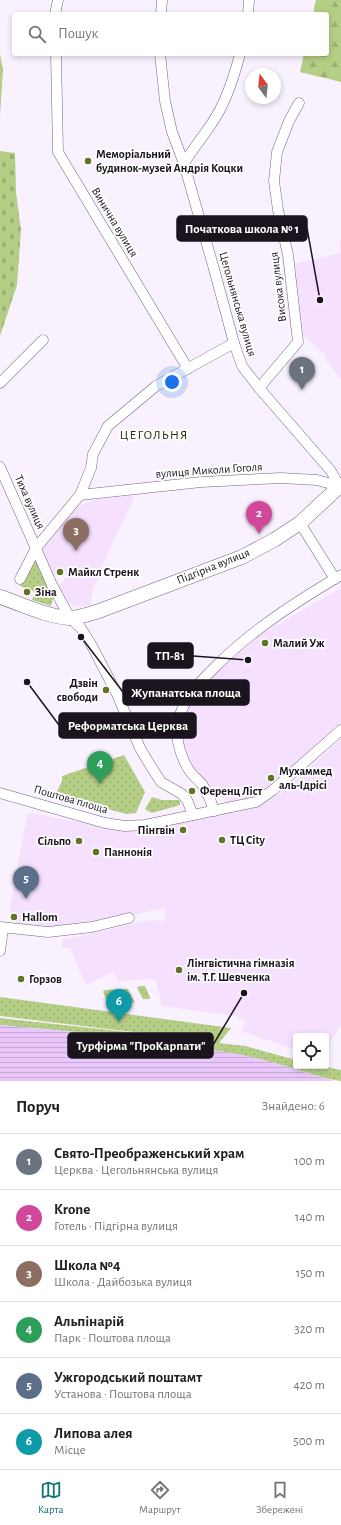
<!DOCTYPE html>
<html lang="uk">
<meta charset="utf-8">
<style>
body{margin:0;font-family:"Alegreya Sans",sans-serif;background:#f2f2f2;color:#202124}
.controls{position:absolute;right:12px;bottom:12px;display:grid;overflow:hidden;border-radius:4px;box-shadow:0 2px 6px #0003}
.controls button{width:36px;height:36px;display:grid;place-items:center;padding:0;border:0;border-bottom:1px solid #e0e0e0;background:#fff;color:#202124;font:20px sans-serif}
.compass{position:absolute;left:245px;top:68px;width:36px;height:36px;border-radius:50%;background:#fff;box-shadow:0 2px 6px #0003;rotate:345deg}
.you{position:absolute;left:172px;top:382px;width:14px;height:14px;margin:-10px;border:3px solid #fff;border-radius:50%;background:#1a73e8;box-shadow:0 0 0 6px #1a73e833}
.badge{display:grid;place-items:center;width:26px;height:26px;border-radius:50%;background:#0f766e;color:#fff;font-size:13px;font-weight:700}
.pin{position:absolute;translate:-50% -33px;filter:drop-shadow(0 1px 2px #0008)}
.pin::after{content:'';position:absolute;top:21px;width:14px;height:12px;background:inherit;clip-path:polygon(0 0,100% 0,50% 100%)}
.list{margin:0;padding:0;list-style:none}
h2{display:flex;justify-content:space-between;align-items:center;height:52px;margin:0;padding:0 16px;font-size:17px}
h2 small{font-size:13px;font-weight:400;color:#757577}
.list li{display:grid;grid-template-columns:26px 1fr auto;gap:12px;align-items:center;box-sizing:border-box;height:56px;padding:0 16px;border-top:1px solid #e0e0e0}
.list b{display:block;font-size:15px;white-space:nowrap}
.list p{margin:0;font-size:13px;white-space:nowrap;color:#757577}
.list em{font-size:13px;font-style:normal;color:#757577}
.icon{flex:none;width:22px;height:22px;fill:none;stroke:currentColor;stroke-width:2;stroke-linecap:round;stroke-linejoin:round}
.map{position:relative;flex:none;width:341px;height:1081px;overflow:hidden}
.search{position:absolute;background:#fff;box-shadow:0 2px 6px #0003;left:12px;right:12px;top:12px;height:44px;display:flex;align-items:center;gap:10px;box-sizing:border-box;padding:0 14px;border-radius:4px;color:#757577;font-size:15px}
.sheet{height:388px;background:#fff}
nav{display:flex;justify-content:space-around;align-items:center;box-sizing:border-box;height:56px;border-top:1px solid #e0e0e0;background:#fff;font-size:11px;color:#757577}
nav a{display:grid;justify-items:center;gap:2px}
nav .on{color:#0f766e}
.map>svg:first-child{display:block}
.built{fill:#f5e0ff}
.green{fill:url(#green-dots)}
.forest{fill:url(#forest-firs)}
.cemetery{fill:url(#cemetery-stones)}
.water{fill:url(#water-rules)}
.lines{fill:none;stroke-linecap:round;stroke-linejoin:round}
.minor-casing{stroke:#786580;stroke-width:11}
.secondary-casing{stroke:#786580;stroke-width:15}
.minor{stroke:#fff;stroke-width:10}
.secondary{stroke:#fff;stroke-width:14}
.poi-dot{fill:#5e7526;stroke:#fff;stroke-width:1.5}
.labels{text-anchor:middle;stroke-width:3.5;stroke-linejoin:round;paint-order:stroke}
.poi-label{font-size:12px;font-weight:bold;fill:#1b141f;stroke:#fff;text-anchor:start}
.street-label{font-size:12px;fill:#1b141f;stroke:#fff}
.neighbourhood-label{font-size:13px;letter-spacing:1px;fill:#27320d;stroke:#fff}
.leader{fill:none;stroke:#1b141f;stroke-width:1.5}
.callout-dot{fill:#1b141f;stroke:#fff;stroke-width:1.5}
.callout{fill:#1b141f;stroke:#1b141f;stroke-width:1.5}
.callout-label{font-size:13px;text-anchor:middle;font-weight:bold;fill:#fff}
</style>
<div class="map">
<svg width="341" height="1081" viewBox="0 0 341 1081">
<defs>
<pattern id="green-dots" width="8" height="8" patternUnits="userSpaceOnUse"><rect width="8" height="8" fill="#b5ce85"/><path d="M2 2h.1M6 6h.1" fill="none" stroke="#9bb072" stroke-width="1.8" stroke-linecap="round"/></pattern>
<pattern id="forest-firs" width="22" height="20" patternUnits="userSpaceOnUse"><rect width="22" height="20" fill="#b5ce85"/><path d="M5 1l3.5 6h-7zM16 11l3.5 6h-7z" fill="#9bb072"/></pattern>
<pattern id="cemetery-stones" width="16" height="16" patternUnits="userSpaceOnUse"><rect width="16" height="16" fill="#b5ce85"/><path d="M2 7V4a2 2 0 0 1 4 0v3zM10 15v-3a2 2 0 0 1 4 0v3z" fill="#9bb072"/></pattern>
<pattern id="water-rules" width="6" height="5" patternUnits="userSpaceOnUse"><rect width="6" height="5" fill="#e9c7fa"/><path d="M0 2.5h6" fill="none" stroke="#c7aad6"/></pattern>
</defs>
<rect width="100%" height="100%" fill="#f9f1fe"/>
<g class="built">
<polygon points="340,240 341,240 341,380 327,361 324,353 303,335 295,264 340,253"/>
<polygon points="132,495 133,500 107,554 93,590 90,605 76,607 69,602 59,587 67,576 60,570 53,577 42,549 76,508 93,500"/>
<polygon points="341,588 341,722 256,798 227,802 192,769 186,753 182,736 183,721 195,694 225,663 265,632"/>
<polygon points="341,739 341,1025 326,1049 326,1036 296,1036 296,1050 241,1031 246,1022 236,1016 162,1006 156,981 148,979 118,981 113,972 86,985 70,948 62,948 62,940 151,920 165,921 165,908 106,920 41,928 15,923 10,909 27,815 30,813 130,831 143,831 259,806 284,791"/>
</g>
<g class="green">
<polygon points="35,556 53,599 51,606 32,600 35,592 20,586"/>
<polygon points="124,755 145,792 136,813 127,814 55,796 62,781 62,776"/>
<polygon points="152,797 162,800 179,800 180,802 180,805 152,813 145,809"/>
<polygon points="139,986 145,986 150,997 149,999 143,999 137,988"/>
<polygon points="128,989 135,1003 106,999 103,992 104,990"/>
<path d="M 0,997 L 231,1028 L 219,1043 L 245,1046 L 296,1060 L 296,1066 L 322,1066 L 341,1070 L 341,1081 L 329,1079 C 301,1071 269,1060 241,1055 C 161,1040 81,1032 0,1025 L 0,1018 L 200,1040 L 0,1016 Z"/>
</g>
<polygon class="forest" points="316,0 341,0 341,82 300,72 304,54 327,54 327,14 313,14"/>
<g class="cemetery">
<polygon points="0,54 3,70 0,115"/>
<polygon points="0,151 15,153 16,192 21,230 17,285 0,336"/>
</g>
<path class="water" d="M 0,1025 C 81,1033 162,1039 242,1055 C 273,1061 304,1073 335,1081 L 0,1081 Z"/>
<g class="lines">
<g class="minor-casing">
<g id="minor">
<polyline points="55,14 58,0"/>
<polyline points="161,14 162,0"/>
<polyline points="248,14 249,0"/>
<polyline points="56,54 58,152 188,369"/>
<polyline points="160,54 165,101 172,132 184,164 214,269 234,343 242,366 259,388 331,471 339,486"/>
<path d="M 184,164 C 192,149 203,137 212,123 C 226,103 234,77 240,54"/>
<polyline points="0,383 43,340"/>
<polyline points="259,388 298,342 288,255 278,210 274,181 277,152 289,121 299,103"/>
<polyline points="0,467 52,585 70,618 81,628 92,646 117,694 140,748 150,765 161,782 182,794 187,800 193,815"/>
<polyline points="80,495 201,482 281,478 317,480 339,486"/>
<polyline points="300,523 335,579"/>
<polyline points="20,579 36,548 80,495 91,468 93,454 108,426 156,386 234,343"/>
<polyline points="0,793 105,823 125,826 145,825 256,802 273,790 341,730"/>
<path d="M 214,811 C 211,801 207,791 201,783 C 197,779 192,775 189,770 C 183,761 180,752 178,742 C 177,733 178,720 181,712 C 188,693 202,680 216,666 C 253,629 296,602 341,575"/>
<polyline points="0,927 48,932 92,927 129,918"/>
<polyline points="0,951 3,928"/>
</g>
</g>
<g class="secondary-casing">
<path id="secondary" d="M 0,597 C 22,604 45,616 69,618 C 79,618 89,614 99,611 L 242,557 L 274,540 L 300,523 L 341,485"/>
</g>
<use href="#minor" class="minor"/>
<use href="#secondary" class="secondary"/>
</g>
<g class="poi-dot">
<circle cx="88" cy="161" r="4"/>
<circle cx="60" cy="572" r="4"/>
<circle cx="27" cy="592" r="4"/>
<circle cx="265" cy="643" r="4"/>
<circle cx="106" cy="690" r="4"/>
<circle cx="271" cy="778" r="4"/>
<circle cx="192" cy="791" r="4"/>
<circle cx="183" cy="830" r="4"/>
<circle cx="222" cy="840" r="4"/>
<circle cx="79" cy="841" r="4"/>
<circle cx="96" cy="852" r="4"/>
<circle cx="14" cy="917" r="4"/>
<circle cx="179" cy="970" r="4"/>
<circle cx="21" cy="979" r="4"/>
</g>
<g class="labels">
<g class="poi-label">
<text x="96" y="158">Меморіальний<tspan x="96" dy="14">будинок-музей Андрія Коцки</tspan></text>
<text x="68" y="576">Майкл Стренк</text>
<text x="35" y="596">Зіна</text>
<text x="273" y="647">Малий Уж</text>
<text x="98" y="687" text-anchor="end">Дзвін<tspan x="98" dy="14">свободи</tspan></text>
<text x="279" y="775">Мухаммед<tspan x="279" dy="14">аль-Ідрісі</tspan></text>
<text x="200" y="795">Ференц Ліст</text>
<text x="175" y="834" text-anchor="end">Пінгвін</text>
<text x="230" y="844">ТЦ City</text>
<text x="71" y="845" text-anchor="end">Сільпо</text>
<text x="104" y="856">Паннонія</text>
<text x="22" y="921">Hallom</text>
<text x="187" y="967">Лінгвістична гімназія<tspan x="187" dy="14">ім. Т.Г. Шевченка</tspan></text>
<text x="29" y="983">Горзов</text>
</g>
<g class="street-label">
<text transform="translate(115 222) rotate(59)" y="4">Винична вулиця</text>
<text transform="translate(278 287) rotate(-97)" y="4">Висока вулиця</text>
<text transform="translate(238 304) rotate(74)" y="4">Цегольнянська вулиця</text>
<text transform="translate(209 470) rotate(-4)" y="4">вулиця Миколи Гоголя</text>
<text transform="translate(30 502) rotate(66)" y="4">Тиха вулиця</text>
<text transform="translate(213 566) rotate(-22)" y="4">Підгірна вулиця</text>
<text transform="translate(71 799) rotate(16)" y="4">Поштова площа</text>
</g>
<g class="neighbourhood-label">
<text x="154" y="439">ЦЕГОЛЬНЯ</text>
</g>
</g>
<path class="leader" d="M320 300L307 228M248 660L193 656M81 637L123 692M27 682L59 725M244 993L213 1045"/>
<g class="callout-dot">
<circle cx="320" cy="300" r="4"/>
<circle cx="248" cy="660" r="4"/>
<circle cx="81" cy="637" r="4"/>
<circle cx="27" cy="682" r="4"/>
<circle cx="244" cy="993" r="4"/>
</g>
<g class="callout">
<rect x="177" y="216" width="130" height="25" rx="4"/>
<rect x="148" y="643" width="45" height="25" rx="4"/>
<rect x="123" y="680" width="126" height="25" rx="4"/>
<rect x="59" y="713" width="137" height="25" rx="4"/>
<rect x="68" y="1033" width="145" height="25" rx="4"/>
</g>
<g class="callout-label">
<text x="242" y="233">Початкова школа № 1</text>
<text x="170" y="660">ТП-81</text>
<text x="186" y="697">Жупанатська площа</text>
<text x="128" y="730">Реформатська Церква</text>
<text x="141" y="1050">Турфірма "ПроКарпати"</text>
</g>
</svg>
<div class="controls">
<button><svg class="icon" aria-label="locate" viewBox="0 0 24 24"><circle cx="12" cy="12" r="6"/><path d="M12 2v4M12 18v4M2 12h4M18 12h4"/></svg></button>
</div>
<svg class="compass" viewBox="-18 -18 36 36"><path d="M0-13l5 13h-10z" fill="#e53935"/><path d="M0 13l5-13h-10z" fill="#757577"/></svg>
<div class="you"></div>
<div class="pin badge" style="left:302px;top:390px;background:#6b7280">1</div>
<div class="pin badge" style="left:259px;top:534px;background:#d1479c">2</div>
<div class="pin badge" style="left:76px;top:551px;background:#8d6e63">3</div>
<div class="pin badge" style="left:100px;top:784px;background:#2e9e5b">4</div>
<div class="pin badge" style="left:26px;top:899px;background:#5c6f8a">5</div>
<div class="pin badge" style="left:119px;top:1022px;background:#0f9aa8">6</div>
<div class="search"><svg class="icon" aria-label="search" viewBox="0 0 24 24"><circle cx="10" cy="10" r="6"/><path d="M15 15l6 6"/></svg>Пошук</div>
</div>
<section class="sheet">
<h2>Поруч<small>Знайдено: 6</small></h2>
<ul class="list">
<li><span class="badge" style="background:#6b7280">1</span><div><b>Свято-Преображенський храм</b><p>Церква · Цегольнянська вулиця</p></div><em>100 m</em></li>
<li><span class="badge" style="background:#d1479c">2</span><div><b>Krone</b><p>Готель · Підгірна вулиця</p></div><em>140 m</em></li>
<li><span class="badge" style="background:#8d6e63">3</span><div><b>Школа №4</b><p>Школа · Дайбозька вулиця</p></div><em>150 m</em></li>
<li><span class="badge" style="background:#2e9e5b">4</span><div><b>Альпінарій</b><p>Парк · Поштова площа</p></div><em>320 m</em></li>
<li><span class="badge" style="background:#5c6f8a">5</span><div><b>Ужгородський поштамт</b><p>Установа · Поштова площа</p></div><em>420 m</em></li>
<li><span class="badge" style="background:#0f9aa8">6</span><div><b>Липова алея</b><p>Місце</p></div><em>500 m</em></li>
</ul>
</section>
<nav>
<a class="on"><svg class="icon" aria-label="map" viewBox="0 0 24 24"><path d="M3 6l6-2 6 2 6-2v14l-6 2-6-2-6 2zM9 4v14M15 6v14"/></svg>Карта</a>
<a><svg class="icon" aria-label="directions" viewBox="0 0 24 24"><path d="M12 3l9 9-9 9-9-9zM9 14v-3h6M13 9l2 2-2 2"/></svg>Маршрут</a>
<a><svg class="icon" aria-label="saved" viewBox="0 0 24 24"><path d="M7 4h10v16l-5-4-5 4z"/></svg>Збережені</a>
</nav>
